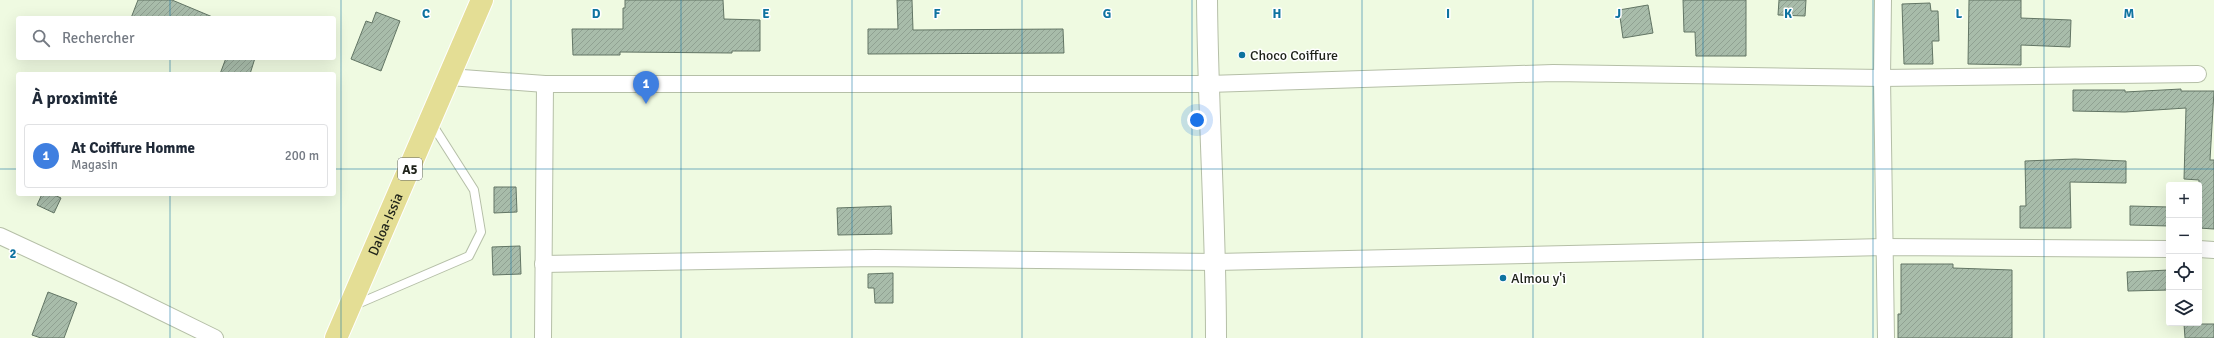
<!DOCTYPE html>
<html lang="fr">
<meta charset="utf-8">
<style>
body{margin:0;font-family:Signika,sans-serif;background:#f6f6f7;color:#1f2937}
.controls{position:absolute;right:12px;bottom:12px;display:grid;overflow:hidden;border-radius:4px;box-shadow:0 4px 16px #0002}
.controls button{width:36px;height:36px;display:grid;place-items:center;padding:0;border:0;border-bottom:1px solid #e0e1e3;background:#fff;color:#1f2937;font:20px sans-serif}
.you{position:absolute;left:1197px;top:120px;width:14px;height:14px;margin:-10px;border:3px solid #fff;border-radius:50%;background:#1a73e8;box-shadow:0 0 0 6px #1a73e833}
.badge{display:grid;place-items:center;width:26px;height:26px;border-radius:50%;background:#ea580c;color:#fff;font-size:13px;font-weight:700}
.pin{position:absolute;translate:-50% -33px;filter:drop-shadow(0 1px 2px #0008)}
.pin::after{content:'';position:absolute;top:21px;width:14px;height:12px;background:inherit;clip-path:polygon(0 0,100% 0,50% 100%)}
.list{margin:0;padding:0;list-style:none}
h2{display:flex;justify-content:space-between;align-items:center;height:52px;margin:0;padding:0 16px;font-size:17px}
h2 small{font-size:13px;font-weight:400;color:#747a83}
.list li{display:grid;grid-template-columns:26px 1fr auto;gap:12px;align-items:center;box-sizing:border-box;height:64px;margin:0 8px 8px;padding:0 8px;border:1px solid #e0e1e3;border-radius:4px}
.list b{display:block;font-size:15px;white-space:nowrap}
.list p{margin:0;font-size:13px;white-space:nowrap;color:#747a83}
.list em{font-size:13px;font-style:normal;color:#747a83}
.icon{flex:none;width:22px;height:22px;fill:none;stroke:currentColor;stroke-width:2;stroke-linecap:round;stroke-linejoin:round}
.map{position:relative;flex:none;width:2214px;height:338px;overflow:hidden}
.search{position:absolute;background:#fff;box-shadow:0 4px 16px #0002;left:16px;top:16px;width:320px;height:44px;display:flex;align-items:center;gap:10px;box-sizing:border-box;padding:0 14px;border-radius:4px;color:#747a83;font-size:15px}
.panel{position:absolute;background:#fff;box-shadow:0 4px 16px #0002;left:16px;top:72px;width:320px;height:124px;border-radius:4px}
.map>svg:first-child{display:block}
.building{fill:url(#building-hatch);stroke:#627564}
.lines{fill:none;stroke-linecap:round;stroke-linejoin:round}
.service-casing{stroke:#b5bfa7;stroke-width:10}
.minor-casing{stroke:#b5bfa7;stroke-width:18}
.tertiary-casing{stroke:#b5bfa7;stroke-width:22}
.primary-casing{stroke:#fff;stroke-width:24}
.service{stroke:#fff;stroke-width:8}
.minor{stroke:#fff;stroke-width:16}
.tertiary{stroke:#fff;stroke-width:20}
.primary{stroke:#e4de95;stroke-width:22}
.grid{fill:none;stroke:#0e73a0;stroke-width:1;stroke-opacity:0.55}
.poi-dot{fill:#0e73a0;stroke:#fff;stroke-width:1.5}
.labels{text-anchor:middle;stroke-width:3;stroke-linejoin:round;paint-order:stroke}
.shield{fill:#fff;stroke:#62645e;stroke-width:1}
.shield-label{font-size:13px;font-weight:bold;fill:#1e2219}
.poi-label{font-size:14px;fill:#1e2219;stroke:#fff;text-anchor:start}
.street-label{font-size:14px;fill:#1e2219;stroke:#fff}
.grid-label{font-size:13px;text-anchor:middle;font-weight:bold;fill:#0e73a0;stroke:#fff;stroke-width:3;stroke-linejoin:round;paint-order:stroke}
</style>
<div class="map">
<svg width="2214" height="338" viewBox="0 0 2214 338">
<defs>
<pattern id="building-hatch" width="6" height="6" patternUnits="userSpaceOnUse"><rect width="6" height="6" fill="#a8bcaa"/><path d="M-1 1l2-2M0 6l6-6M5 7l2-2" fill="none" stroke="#90a192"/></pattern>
</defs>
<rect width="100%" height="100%" fill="#effae1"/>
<g class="building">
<polygon points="138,0 172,0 215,18 131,18"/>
<polygon points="625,0 723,0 724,19 760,20 760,51 732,51 732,53 620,52 620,55 573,55 572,29 623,29 623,8 625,8"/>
<polygon points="897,0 912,0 913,30 1063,29 1064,53 868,54 868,29 898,29"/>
<polygon points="1683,0 1746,0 1746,56 1696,56 1695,32 1684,32"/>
<polygon points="1779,0 1806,0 1805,16 1778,15"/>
<polygon points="1969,0 2021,0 2021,18 2071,20 2070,47 2021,45 2021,65 1968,64"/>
<polygon points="1930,3 1931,11 1938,11 1939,41 1932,41 1933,64 1904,64 1902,4"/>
<polygon points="1648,5 1653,33 1623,38 1619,10"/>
<polygon points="376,12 400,21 381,71 351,59 366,21 372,23"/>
<polygon points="226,58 255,58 250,74 220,74"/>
<polygon points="2181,89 2181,91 2214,91 2210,160 2214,160 2214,229 2199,228 2199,180 2184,179 2186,108 2125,112 2073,111 2073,90 2125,90 2125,92"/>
<polygon points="2075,159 2126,161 2126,183 2070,182 2071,228 2020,228 2020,206 2026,206 2025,161"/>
<polygon points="494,187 516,187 517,212 494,213"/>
<polygon points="42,194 52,194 61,198 54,213 37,205"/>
<polygon points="891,206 892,234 838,235 837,208"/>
<polygon points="2130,206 2169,207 2169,226 2130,225"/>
<polygon points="520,246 521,274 493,275 492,247"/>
<polygon points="1901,264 1953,264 1953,268 2012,270 2012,338 1898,338 1898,314 1901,314"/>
<polygon points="2169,270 2169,290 2128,291 2127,272"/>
<polygon points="893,273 893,303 875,303 874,288 868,288 868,274"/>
<polygon points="48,292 77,303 64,338 41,338 32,335"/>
<polygon points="2184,324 2214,324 2214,338 2185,338"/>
</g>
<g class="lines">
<g class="service-casing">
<polyline id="service" points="355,305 469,256 481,232 474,190 432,124"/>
</g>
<g class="minor-casing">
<g id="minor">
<polyline points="1883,0 1882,78 1886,338"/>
<polyline points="449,77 545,84 1208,84 1553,73 1882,78 2198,74"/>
<polyline points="0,236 121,292 215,338"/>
<polyline points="2199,249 2214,250"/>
<polyline points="543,264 875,258 1216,262 1884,247 2169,249"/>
<polyline points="543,338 545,84"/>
</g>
</g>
<g class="tertiary-casing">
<path id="tertiary" d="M 1207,0 C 1208,113 1216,225 1216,338"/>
</g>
<g class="primary-casing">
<g id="primary">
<path id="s1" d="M 336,338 L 482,0"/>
</g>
</g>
<use href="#service" class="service"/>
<use href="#minor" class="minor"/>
<use href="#tertiary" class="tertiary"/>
<use href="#primary" class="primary"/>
</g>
<path class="grid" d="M 170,0 L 170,18M 341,0 L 341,338M 511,0 L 511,338M 681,0 L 681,338M 852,0 L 852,338M 1022,0 L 1022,338M 1192,0 L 1192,338M 1362,0 L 1362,338M 1533,0 L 1533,338M 1703,0 L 1703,338M 1873,0 L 1873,338M 2044,0 L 2044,338M 170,58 L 170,74M 0,169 L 18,169M 334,169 L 2214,169M 170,194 L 170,338"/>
<g class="poi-dot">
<circle cx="1242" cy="55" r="4"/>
<circle cx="1503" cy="278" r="4"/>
</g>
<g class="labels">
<rect class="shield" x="398" y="158" width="24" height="22" rx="3"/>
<g class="shield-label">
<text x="410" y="174">A5</text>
</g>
<g class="poi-label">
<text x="1250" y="60">Choco Coiffure</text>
<text x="1511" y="283">Almou y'i</text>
</g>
<g class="street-label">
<text dy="5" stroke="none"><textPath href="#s1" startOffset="124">Daloa-Issia</textPath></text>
</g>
</g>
<g class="grid-label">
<text x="426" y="18">C</text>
<text x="596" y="18">D</text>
<text x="766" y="18">E</text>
<text x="937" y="18">F</text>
<text x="1107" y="18">G</text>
<text x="1277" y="18">H</text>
<text x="1448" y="18">I</text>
<text x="1618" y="18">J</text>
<text x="1788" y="18">K</text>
<text x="1959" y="18">L</text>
<text x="2129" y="18">M</text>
<text x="13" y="258">2</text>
</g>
</svg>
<div class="controls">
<button>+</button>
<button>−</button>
<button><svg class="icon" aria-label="locate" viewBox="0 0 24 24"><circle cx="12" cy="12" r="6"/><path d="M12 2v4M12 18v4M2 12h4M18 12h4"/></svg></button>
<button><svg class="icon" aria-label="layers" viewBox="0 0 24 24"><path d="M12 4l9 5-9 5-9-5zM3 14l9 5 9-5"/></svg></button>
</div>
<div class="you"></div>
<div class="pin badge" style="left:646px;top:104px;background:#3f7fe0">1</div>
<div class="search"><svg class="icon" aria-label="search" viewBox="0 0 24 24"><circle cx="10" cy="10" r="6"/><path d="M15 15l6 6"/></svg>Rechercher</div>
<section class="panel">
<h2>À proximité<small></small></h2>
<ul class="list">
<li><span class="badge" style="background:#3f7fe0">1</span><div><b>At Coiffure Homme</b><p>Magasin</p></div><em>200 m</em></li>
</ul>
</section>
</div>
